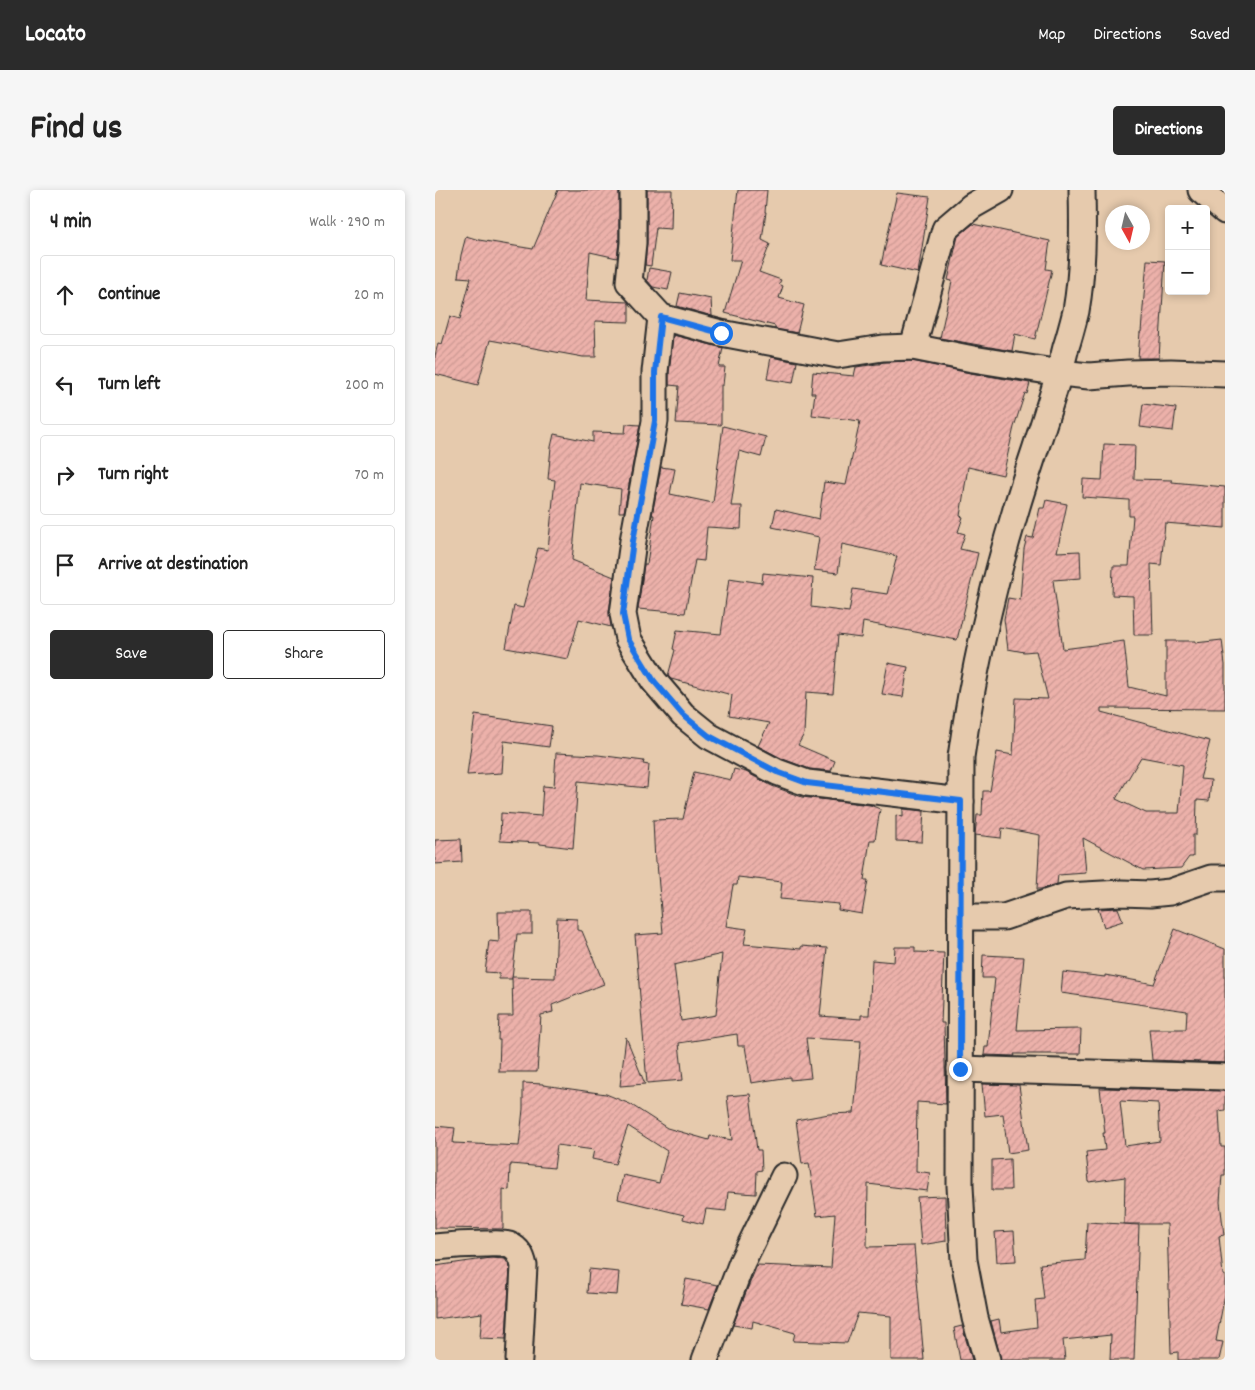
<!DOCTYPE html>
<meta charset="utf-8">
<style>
body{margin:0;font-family:Dekko,sans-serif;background:#f6f6f6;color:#222}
.controls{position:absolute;right:15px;top:15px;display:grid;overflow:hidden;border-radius:5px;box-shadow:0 2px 8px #0003}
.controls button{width:45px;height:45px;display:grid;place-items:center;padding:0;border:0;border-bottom:1px solid #e0e0e0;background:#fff;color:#222;font:25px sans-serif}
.compass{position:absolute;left:670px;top:15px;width:45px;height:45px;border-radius:50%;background:#fff;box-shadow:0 2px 8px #0003;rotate:172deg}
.stop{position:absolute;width:15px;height:15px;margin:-11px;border:4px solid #1a73e8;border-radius:50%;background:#fff}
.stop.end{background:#1a73e8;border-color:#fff;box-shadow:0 1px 5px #0008}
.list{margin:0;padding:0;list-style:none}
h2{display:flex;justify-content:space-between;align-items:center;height:65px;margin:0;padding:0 20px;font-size:21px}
h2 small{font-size:16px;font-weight:400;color:#767676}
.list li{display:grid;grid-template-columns:32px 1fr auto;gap:15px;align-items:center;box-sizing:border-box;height:80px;margin:0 10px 10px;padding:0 10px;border:1px solid #e0e0e0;border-radius:5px}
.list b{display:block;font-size:19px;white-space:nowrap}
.list em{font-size:16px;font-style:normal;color:#767676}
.actions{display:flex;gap:10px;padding:15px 20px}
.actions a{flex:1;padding:11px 0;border:1px solid #2b2b2b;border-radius:5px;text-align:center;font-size:18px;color:#2b2b2b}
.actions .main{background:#2b2b2b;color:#fff}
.icon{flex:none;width:28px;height:28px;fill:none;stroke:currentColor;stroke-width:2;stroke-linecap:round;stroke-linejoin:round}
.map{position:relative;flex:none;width:790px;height:1170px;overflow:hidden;border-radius:5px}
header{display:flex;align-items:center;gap:30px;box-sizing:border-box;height:70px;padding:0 25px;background:#2b2b2b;color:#fff}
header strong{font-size:24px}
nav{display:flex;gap:28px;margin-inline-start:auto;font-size:18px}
.intro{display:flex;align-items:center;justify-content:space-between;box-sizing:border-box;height:120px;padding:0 30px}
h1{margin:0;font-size:35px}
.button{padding:12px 22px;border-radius:5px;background:#2b2b2b;color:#fff;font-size:18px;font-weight:700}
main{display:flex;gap:30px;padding:0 30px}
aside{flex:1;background:#fff;border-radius:5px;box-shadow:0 2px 8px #0003}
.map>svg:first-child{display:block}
.building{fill:url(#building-hatch);stroke:#2b2b2b;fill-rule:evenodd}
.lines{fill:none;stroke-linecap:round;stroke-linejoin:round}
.minor-casing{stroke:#2b2b2b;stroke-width:29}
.minor{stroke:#e6caad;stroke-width:25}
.route{stroke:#1a73e8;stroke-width:6}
</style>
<header>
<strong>Locato</strong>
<nav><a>Map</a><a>Directions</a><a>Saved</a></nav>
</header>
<div class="intro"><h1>Find us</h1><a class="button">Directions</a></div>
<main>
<aside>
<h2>4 min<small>Walk · 290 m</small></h2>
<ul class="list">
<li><svg class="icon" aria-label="ahead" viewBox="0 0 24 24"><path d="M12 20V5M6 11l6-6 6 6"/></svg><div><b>Continue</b></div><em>20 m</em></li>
<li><svg class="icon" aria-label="left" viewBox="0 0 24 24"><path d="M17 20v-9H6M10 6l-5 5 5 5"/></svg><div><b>Turn left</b></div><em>200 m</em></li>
<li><svg class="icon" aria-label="right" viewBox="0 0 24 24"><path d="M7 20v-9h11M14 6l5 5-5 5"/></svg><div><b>Turn right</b></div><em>70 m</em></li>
<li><svg class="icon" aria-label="arrive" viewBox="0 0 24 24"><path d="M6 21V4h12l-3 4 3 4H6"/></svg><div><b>Arrive at destination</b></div></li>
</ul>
<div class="actions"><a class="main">Save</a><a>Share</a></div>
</aside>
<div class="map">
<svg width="790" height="1170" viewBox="0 0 790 1170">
<defs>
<pattern id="building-hatch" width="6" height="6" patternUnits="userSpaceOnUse" patternTransform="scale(1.25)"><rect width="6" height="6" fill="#ecb1aa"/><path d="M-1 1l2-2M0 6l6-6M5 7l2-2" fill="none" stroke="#cb9892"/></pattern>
</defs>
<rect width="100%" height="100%" fill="#e6caad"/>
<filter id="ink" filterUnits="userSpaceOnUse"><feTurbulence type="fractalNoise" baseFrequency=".02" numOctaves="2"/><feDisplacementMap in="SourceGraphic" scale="10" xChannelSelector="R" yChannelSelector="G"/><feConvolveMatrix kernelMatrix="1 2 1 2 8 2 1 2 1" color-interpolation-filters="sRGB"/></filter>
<g filter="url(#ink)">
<g class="building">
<polygon points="123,0 184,0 184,52 182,68 155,62 151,110 193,112 194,114 194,132 160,131 161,167 148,167 55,150 43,195 0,184 0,166 3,153 7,154 15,126 25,129 36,88 23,87 26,65 31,46 44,50 98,59"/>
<polygon points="212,0 237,0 236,39 221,38 216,76 210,75 212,53"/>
<polygon points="303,0 332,0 330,22 331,22 327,50 335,54 324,82 346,90 344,94 348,96 344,108 369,115 362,143 340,139 340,136 290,123 306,70 295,70"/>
<polygon points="462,3 495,7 483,83 446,75"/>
<polygon points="538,34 615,51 611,79 617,80 600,149 580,144 577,161 505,148 517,91 513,90 523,46"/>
<polygon points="712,70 730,71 724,168 703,168 705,142 706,142"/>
<polygon points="214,78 237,82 233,100 218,97 212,90"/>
<polygon points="245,103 276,109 277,126 242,116"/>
<polygon points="238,145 288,158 284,177 290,177 288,195 286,195 286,235 241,233 244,196 234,195 234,183"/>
<polygon points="336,167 362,172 358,193 332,189"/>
<polygon points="477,171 535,183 595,193 592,204 590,203 579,237 568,285 533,277 525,326 528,327 523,342 530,344 525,359 543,363 522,450 428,432 426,448 403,445 398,504 371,502 369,544 363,555 400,571 396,581 375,579 348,569 323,556 334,533 294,526 297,505 236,489 233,486 240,460 238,459 242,440 286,444 294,388 327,393 328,383 378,388 376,417 414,422 418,399 452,404 462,366 407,354 403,383 379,380 384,347 337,337 341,319 384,329 389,292 411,295 425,231 377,225 380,203 376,203 378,182 419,186 421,177 442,174 445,174 445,173 449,172"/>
<polygon points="708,214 741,218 738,241 705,237"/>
<polygon points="191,234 205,235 189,322 184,322 186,299 145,293 137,370 179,387 174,422 176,437 144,429 133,469 71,458 79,416 88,418 103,358 113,360 120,290 113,289 116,257 119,244 158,252 158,242 190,243"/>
<polygon points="288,236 331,247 326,267 304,261 296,316 307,316 306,339 272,337 269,371 260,370 250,423 203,419 209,374 212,374 219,325 217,325 226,277 240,279 235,304 278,313"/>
<polygon points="669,254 700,255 699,289 737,290 737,292 790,297 790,338 730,333 726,375 716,374 718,445 699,445 698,406 677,405 678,376 694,376 698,326 694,326 694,310 647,307 648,289 667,290"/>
<path d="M 611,310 L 632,314 L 622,362 L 645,361 L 646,388 L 618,390 L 628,459 L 689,451 L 694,497 L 731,506 L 731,451 L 760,451 L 760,453 L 787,450 L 790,475 L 790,519 L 666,518 L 666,522 L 775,551 L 765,589 L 776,590 L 774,611 L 762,610 L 761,645 L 758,645 L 758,667 L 754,667 L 746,678 L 708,680 L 648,648 L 651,683 L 623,685 L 622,694 L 606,699 L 602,699 L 605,645 L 567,638 L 566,648 L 540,645 L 542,625 L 547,625 L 548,601 L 555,601 L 562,562 L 578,565 L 581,508 L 613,509 L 601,461 L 589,462 L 573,459 L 569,429 L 573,408 L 585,410 L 589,359 L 592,347 L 598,348 L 605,318 L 609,318 ZM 706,567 L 748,575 L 744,623 L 711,623 L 681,609 Z"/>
<polygon points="453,473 473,477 468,507 447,504"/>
<polygon points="40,525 117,536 114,557 69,551 67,583 32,585"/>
<polygon points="121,563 163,565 209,571 208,574 214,575 212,598 143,591 138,658 105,654 105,653 65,651 66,623 106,626 108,596 119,597"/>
<path d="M 299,579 L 311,582 L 337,596 L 367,607 L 435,615 L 445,619 L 440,650 L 435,650 L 429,690 L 433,690 L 427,724 L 403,720 L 404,714 L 345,709 L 347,692 L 303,687 L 302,695 L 298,695 L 291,736 L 312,739 L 309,754 L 366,759 L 366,756 L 392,758 L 385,826 L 426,829 L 426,825 L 434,825 L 437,770 L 459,772 L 460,757 L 480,757 L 480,762 L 509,763 L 506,833 L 509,833 L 511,914 L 482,912 L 481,981 L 495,983 L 492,1001 L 433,994 L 432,1057 L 479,1056 L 489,1170 L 456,1170 L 456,1126 L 423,1123 L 412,1153 L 358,1151 L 360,1143 L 318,1131 L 317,1138 L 298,1135 L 322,1075 L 396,1078 L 400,1024 L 382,1026 L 374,973 L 367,974 L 361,930 L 394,924 L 419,923 L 426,851 L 371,848 L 376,888 L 355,890 L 355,887 L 316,893 L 310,856 L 303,856 L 302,844 L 244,853 L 248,890 L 212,893 L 200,745 L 228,743 L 222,673 L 220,673 L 218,630 L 248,629 L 259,582 L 296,590 ZM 287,764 L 281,825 L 246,831 L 239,775 Z"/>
<polygon points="468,619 489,621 487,652 461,651 461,625 468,627"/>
<polygon points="26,649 27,672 0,674 0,650"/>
<polygon points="683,718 688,731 669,737 663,719"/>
<polygon points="63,722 97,722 97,744 82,744 77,789 64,789 64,783 50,782 54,751 64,752"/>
<polygon points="122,728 142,729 142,740 147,741 169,794 117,815 118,822 106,825 102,882 64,882 65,850 63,850 64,826 78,826 77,787 120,788"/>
<polygon points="740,739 790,759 790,873 717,870 714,839 751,839 752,821 626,803 628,782 670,787 670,785 719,794"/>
<polygon points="548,765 589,767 582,840 646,839 645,864 579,864 580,866 549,865 550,857 553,857 560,788 547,788"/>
<polygon points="191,847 210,894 185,896"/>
<polygon points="88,893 108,894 108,895 171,904 195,914 232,938 274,950 275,946 297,950 292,906 315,904 322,960 326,960 327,980 322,981 321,1004 293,1002 291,1021 271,1019 268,1034 248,1029 249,1025 183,1009 188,985 224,993 232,961 193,936 180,974 157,969 159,960 122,955 119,978 76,974 76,976 75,976 74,1000 68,999 68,1039 0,1038 0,936 20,938 18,953 84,956 88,919"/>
<polygon points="547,894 584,895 593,960 573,963 568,924 550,926"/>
<path d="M 665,898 L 790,901 L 790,920 L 784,921 L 786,957 L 790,957 L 790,985 L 787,985 L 785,1012 L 789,1045 L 784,1046 L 788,1085 L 790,1085 L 790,1104 L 781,1151 L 788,1152 L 784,1170 L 743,1170 L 743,1162 L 736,1163 L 732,1034 L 689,1034 L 690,987 L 654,992 L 651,962 L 670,960 L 668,943 L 670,943 ZM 685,911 L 723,913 L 725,951 L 690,956 Z"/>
<polygon points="575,969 576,1000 557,1000 557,970"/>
<polygon points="510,1006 511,1051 486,1055 482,1007"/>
<polygon points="652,1032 704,1035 699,1170 675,1170 676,1145 628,1150 630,1170 566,1170 556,1131 564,1129 566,1142 602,1137 600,1110 609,1109 605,1074 650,1070"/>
<polygon points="579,1041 581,1071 562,1072 560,1042"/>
<polygon points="56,1068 70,1069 75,1077 71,1149 45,1148 47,1123 0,1129 0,1076"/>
<polygon points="154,1079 184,1082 182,1105 152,1103"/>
<polygon points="251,1089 283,1095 274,1119 246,1114"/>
<polygon points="527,1136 537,1170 525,1170 519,1138"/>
</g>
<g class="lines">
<g class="minor-casing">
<g id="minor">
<polyline points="198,0 198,53 194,92 226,127 220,182 220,231 198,351 188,424 193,449 219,491 248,525 274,546 342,582 372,593 526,611"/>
<polyline points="766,0 790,21"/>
<polyline points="226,127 286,143 403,165 448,158 478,157 538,169 625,183 654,186 693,183 736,182 790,184"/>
<polyline points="478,157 510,39 537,16 565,0"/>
<polyline points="526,727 569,727 631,706 687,703 715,704 735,702 776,688 790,688"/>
<polyline points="525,879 790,887"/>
<path d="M 0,1057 C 17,1055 34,1054 51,1054 C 58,1054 67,1053 74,1055 C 84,1059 87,1067 89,1076 L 84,1170"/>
<polyline points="270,1170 307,1072 349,986"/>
<path d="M 552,1170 L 540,1128 L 529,1070 L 525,996 L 526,567 C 538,482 557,398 582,316 C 598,263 618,211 631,157 C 635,145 638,133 641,121 C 648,80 648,41 647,0"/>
</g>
</g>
<use href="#minor" class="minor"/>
</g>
</g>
<g class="lines" filter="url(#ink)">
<polyline class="route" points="286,143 226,127 220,182 220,231 198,351 188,424 193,449 219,491 248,525 274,546 342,582 372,593 526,611 525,879"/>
</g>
</svg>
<div class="controls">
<button>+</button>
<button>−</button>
</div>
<svg class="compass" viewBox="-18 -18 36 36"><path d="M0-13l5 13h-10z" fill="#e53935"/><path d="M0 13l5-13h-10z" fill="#767676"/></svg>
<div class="stop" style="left:286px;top:143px"></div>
<div class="stop end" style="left:525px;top:879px"></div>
</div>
</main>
